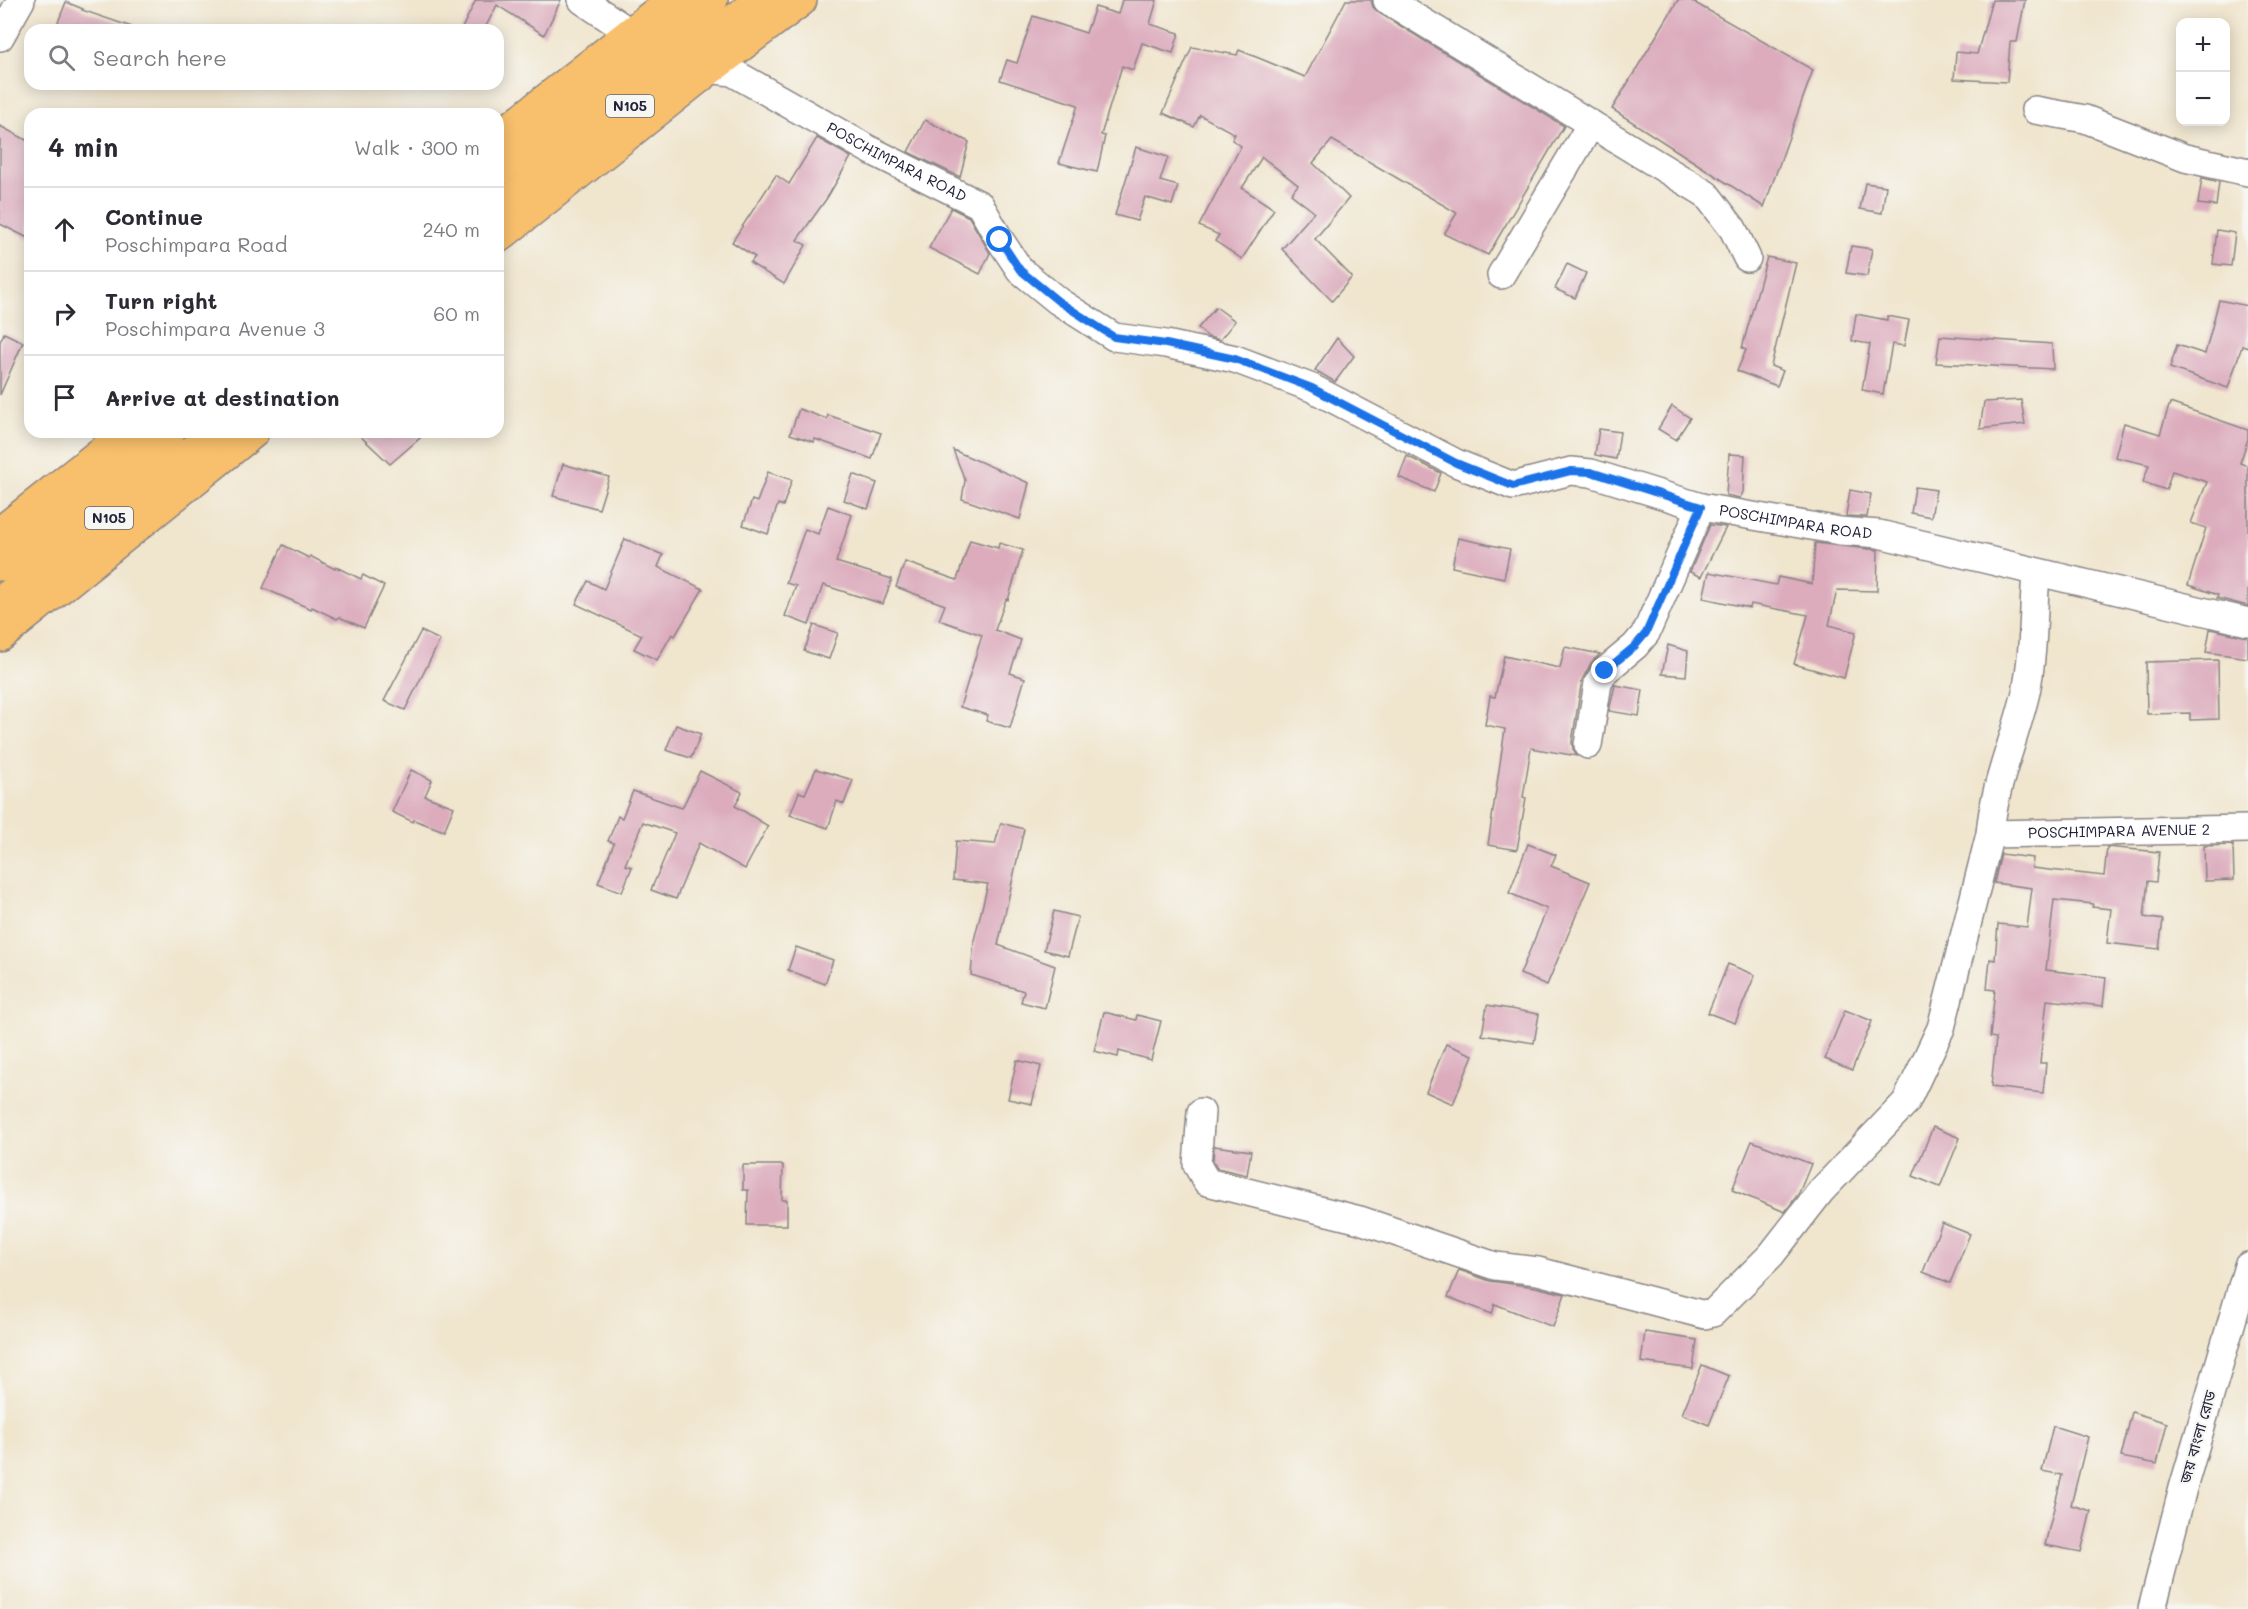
<!DOCTYPE html>
<meta charset="utf-8">
<style>
body{margin:0;font-family:Mali,"Noto Sans Bengali",sans-serif;background:#f2f2f3;color:#2b2b33}
.controls{position:absolute;right:18px;top:18px;display:grid;overflow:hidden;border-radius:12px;box-shadow:0 3px 15px #0003}
.controls button{width:54px;height:54px;display:grid;place-items:center;padding:0;border:0;border-bottom:2px solid #e1e1e2;background:#fff;color:#2b2b33;font:30px sans-serif}
.stop{position:absolute;width:18px;height:18px;margin:-14px;border:4px solid #1a73e8;border-radius:50%;background:#fff}
.stop.end{background:#1a73e8;border-color:#fff;box-shadow:0 2px 6px #0008}
.list{margin:0;padding:0;list-style:none}
h2{display:flex;justify-content:space-between;align-items:center;height:78px;margin:0;padding:0 24px;font-size:26px}
h2 small{font-size:20px;font-weight:400;color:#7c7c81}
.list li{display:grid;grid-template-columns:39px 1fr auto;gap:18px;align-items:center;box-sizing:border-box;height:84px;padding:0 24px;border-top:2px solid #e1e1e2}
.list b{display:block;font-size:22px;white-space:nowrap}
.list p{margin:0;font-size:20px;white-space:nowrap;color:#7c7c81}
.list em{font-size:20px;font-style:normal;color:#7c7c81}
.icon{flex:none;width:33px;height:33px;fill:none;stroke:currentColor;stroke-width:2;stroke-linecap:round;stroke-linejoin:round}
.map{position:relative;flex:none;width:2248px;height:1609px;overflow:hidden}
.search{position:absolute;background:#fff;box-shadow:0 3px 15px #0003;left:24px;top:24px;width:480px;height:66px;display:flex;align-items:center;gap:15px;box-sizing:border-box;padding:0 21px;border-radius:18px;color:#7c7c81;font-size:22px}
.panel{position:absolute;background:#fff;box-shadow:0 3px 15px #0003;left:24px;top:108px;width:480px;height:330px;border-radius:18px}
.map>svg:first-child{display:block}
.building{fill:#dcacbd}
.lines{fill:none;stroke-linecap:round;stroke-linejoin:round}
.minor-casing{stroke:#898484;stroke-width:30}
.major-casing{stroke:#898484;stroke-width:36}
.highway-casing{stroke:#898484;stroke-width:36}
.minor{stroke:#fff;stroke-width:27}
.major{stroke:#f8bf6c;stroke-width:33}
.highway{stroke:#f8bf6c;stroke-width:33}
.route{stroke:#1a73e8;stroke-width:8}
.labels{text-anchor:middle;stroke-width:4.5;stroke-linejoin:round;paint-order:stroke}
.shield{fill:#f6f6f2;stroke:#626272;stroke-width:1.5}
.shield-label{font-size:14px;font-weight:bold;fill:#22223b}
.street-label{font-size:15px;fill:#22223b;stroke:#f6f6f2}
</style>
<div class="map">
<svg width="2248" height="1609" viewBox="0 0 2248 1609">
<rect width="100%" height="100%" fill="#f6f6f2"/>
<filter id="ink" filterUnits="userSpaceOnUse"><feTurbulence type="fractalNoise" baseFrequency=".0167" numOctaves="2"/><feDisplacementMap in="SourceGraphic" scale="12" xChannelSelector="R" yChannelSelector="G"/><feConvolveMatrix kernelMatrix="1 2 1 2 8 2 1 2 1" color-interpolation-filters="sRGB"/></filter>
<filter id="wash" filterUnits="userSpaceOnUse"><feTurbulence type="fractalNoise" baseFrequency=".008" numOctaves="4" result="noise"/><feDisplacementMap in="SourceGraphic" scale="24" xChannelSelector="R" yChannelSelector="G"/><feGaussianBlur stdDeviation="1.35" result="paint"/><feColorMatrix in="noise" values="0 0 0 0 0 0 0 0 0 0 0 0 0 0 0 0 0 1.4 0 .05"/><feComposite in="paint" operator="in"/></filter>
<g filter="url(#wash)">
<rect width="100%" height="100%" fill="#f0e5cd"/>
<g id="blocks">
<g class="building">
<polygon points="476,0 561,0 544,35 497,5 484,30 461,30"/>
<polygon points="1122,0 1157,0 1150,24 1179,33 1173,53 1142,43 1133,70 1122,66 1101,135 1105,136 1097,172 1059,163 1078,105 1000,80 1007,60 1017,63 1033,16 1086,33 1095,7 1118,14"/>
<polygon points="1346,0 1371,0 1373,7 1379,13 1564,126 1488,255 1444,234 1457,213 1332,140 1313,163 1349,198 1315,239 1352,277 1332,301 1282,249 1314,212 1291,194 1298,185 1262,157 1242,188 1274,209 1242,259 1215,241 1219,235 1199,226 1241,146 1232,140 1235,134 1200,115 1194,127 1163,113 1192,47 1237,55 1239,50 1305,77"/>
<polygon points="1678,0 1690,0 1813,70 1764,207 1612,109"/>
<polygon points="1992,0 2025,0 2017,42 2010,42 2007,82 1954,79 1956,52 1977,54"/>
<polygon points="66,2 83,9 82,10 132,27 132,30 55,30"/>
<polygon points="925,120 969,142 960,177 908,152"/>
<polygon points="0,126 30,142 30,239 0,224"/>
<polygon points="817,138 851,157 827,198 797,240 806,245 784,284 750,263 755,257 732,242 776,175 789,184"/>
<polygon points="1136,147 1168,157 1160,181 1178,186 1172,205 1145,197 1137,221 1115,215"/>
<polygon points="2202,178 2219,182 2216,206 2198,204"/>
<polygon points="1865,183 1886,186 1882,213 1860,209"/>
<polygon points="951,208 969,217 990,253 980,274 929,248"/>
<polygon points="2217,230 2235,233 2231,266 2213,264"/>
<polygon points="1851,246 1872,249 1867,276 1846,273"/>
<polygon points="1767,257 1796,263 1771,366 1783,371 1777,386 1737,371 1746,350 1742,348"/>
<polygon points="1567,264 1586,273 1575,298 1555,289"/>
<polygon points="2219,300 2248,306 2248,348 2242,346 2228,388 2170,368 2177,345 2205,354"/>
<polygon points="1216,307 1235,321 1220,340 1208,337 1198,328"/>
<polygon points="1856,314 1887,320 1887,316 1909,320 1904,346 1892,344 1883,394 1862,390 1870,344 1852,341"/>
<polygon points="4,333 23,342 0,395 0,342"/>
<polygon points="1940,336 2052,344 2053,369 1936,363"/>
<polygon points="1337,338 1354,356 1335,382 1315,370"/>
<polygon points="2021,400 2025,424 1980,429 1984,402"/>
<polygon points="2170,403 2248,430 2248,439 2240,463 2248,466 2248,606 2217,598 2218,595 2188,585 2206,528 2191,523 2207,482 2172,471 2166,490 2143,482 2149,465 2115,457 2124,423 2160,434"/>
<polygon points="1672,406 1690,418 1676,440 1658,429"/>
<polygon points="799,409 827,419 828,415 881,433 872,459 815,439 814,442 790,434"/>
<polygon points="1599,429 1620,432 1616,459 1595,455"/>
<polygon points="356,432 427,432 390,464"/>
<polygon points="953,450 1029,483 1020,519 962,499 965,480"/>
<polygon points="1729,454 1745,455 1743,492 1740,498 1726,495"/>
<polygon points="1407,456 1441,473 1434,492 1399,477"/>
<polygon points="563,464 609,477 599,509 553,496"/>
<polygon points="768,472 792,480 783,506 778,504 768,534 743,525 752,500 757,502"/>
<polygon points="853,474 877,483 868,509 844,500"/>
<polygon points="1915,487 1936,490 1931,517 1911,513"/>
<polygon points="1850,490 1871,494 1867,517 1846,516"/>
<polygon points="828,506 852,515 836,562 892,579 883,604 823,585 809,625 785,616 796,586 786,583 805,529 818,534"/>
<polygon points="1710,525 1726,527 1701,577 1690,572"/>
<polygon points="1458,538 1510,549 1504,578 1452,567"/>
<polygon points="625,539 663,555 658,567 703,589 675,636 672,634 657,660 634,649 642,635 576,604 588,581 604,589"/>
<polygon points="970,540 998,548 999,543 1023,550 1008,600 1006,599 995,630 1021,640 1010,673 1025,678 1010,728 986,721 988,715 960,707 982,635 939,620 945,605 896,587 905,562 957,580"/>
<polygon points="1815,543 1878,550 1877,591 1837,590 1829,625 1856,632 1844,678 1794,664 1808,615 1751,604 1750,608 1703,598 1709,572 1776,585 1778,577 1812,584"/>
<polygon points="283,545 309,558 310,556 335,569 336,567 361,579 363,575 384,586 364,628 339,617 337,619 312,607 311,609 263,588"/>
<polygon points="814,625 838,633 829,659 804,651"/>
<polygon points="2210,629 2248,637 2248,658 2206,652"/>
<polygon points="421,631 440,640 405,710 384,701"/>
<polygon points="1668,645 1688,651 1686,676 1662,674"/>
<polygon points="1565,647 1600,654 1591,663 1582,680 1572,742 1573,750 1577,756 1531,748 1523,797 1526,798 1517,850 1488,845 1505,729 1485,725 1490,696 1495,697 1504,656 1560,668"/>
<polygon points="2218,660 2219,719 2190,720 2190,713 2147,714 2146,662"/>
<polygon points="1615,685 1643,690 1639,716 1609,711"/>
<polygon points="676,725 701,734 691,758 666,750"/>
<polygon points="816,769 853,780 844,804 837,801 828,828 790,815 799,792 805,794"/>
<polygon points="411,770 432,780 425,796 454,807 444,831 414,820 413,822 392,812"/>
<polygon points="700,771 742,792 735,806 768,826 745,869 699,843 676,899 651,890 675,833 643,822 625,865 632,867 622,892 598,883 614,843 608,841 618,816 622,818 633,791 682,808"/>
<polygon points="1001,823 1024,829 998,945 1055,966 1045,1008 1021,1002 1024,991 971,975 974,940 988,884 953,880 956,841 995,844"/>
<polygon points="1528,844 1556,855 1551,866 1590,882 1547,985 1520,974 1547,909 1509,893"/>
<polygon points="2233,845 2234,880 2205,881 2204,846"/>
<polygon points="2107,847 2159,852 2156,882 2148,881 2144,917 2163,920 2159,949 2107,943 2111,909 2092,907 2093,904 2054,900 2046,970 2106,977 2103,1006 2047,1000 2040,1063 2046,1063 2043,1093 1991,1087 1996,1038 1990,1037 1995,990 1987,989 1990,959 1995,960 1998,924 2027,927 2032,888 1994,883 2001,854 2033,858 2032,868 2104,876"/>
<polygon points="1054,911 1078,917 1068,956 1044,950"/>
<polygon points="796,947 833,960 825,984 788,970"/>
<polygon points="1728,964 1755,975 1735,1023 1708,1013"/>
<polygon points="1487,1005 1539,1014 1534,1043 1482,1035"/>
<polygon points="1845,1010 1872,1021 1852,1070 1825,1059"/>
<polygon points="1104,1012 1136,1020 1137,1015 1161,1021 1151,1060 1119,1051 1118,1057 1094,1051"/>
<polygon points="1446,1044 1473,1055 1453,1104 1426,1092"/>
<polygon points="1017,1060 1041,1066 1032,1104 1008,1099"/>
<polygon points="1933,1127 1960,1138 1940,1187 1913,1176"/>
<polygon points="1752,1141 1811,1164 1799,1193 1785,1212 1732,1190"/>
<polygon points="1214,1146 1251,1151 1247,1175 1217,1168 1213,1161"/>
<polygon points="743,1165 783,1165 782,1200 787,1200 787,1225 747,1225 748,1190 743,1190"/>
<polygon points="1942,1223 1970,1234 1950,1283 1923,1272"/>
<polygon points="1459,1270 1490,1281 1535,1287 1565,1294 1553,1327 1495,1304 1492,1314 1448,1297"/>
<polygon points="1645,1332 1697,1340 1693,1369 1641,1362"/>
<polygon points="1702,1365 1729,1376 1709,1425 1682,1414"/>
<polygon points="2132,1412 2167,1423 2157,1464 2121,1457"/>
<polygon points="2053,1426 2088,1437 2071,1505 2091,1511 2081,1552 2045,1545 2062,1475 2042,1471"/>
</g>
</g>
</g>
<g filter="url(#ink)">
<use href="#blocks" fill-opacity="0" stroke="#898484" stroke-width="1.5"/>
<g class="lines">
<g class="minor-casing">
<g id="minor">
<polyline points="582,0 631,33"/>
<polyline points="1387,0 1706,194 1733,229 1747,258"/>
<polyline points="0,37 21,0"/>
<path id="s1" d="M 708,69 L 732,72 L 870,150 L 980,205 L 1000,240 L 1020,270 L 1058,301 L 1114,337 L 1166,344 L 1235,359 L 1312,388 L 1456,463 L 1513,486 L 1571,471 L 1591,473 L 1701,507 L 1840,531 L 1879,534 L 2248,622"/>
<polyline points="2035,110 2085,119 2185,158 2248,172"/>
<polyline points="1501,275 1591,124"/>
<polyline points="1588,745 1598,683 1605,671 1635,646 1646,633 1701,507"/>
<path id="s2" d="M 1990,834 L 2248,829"/>
<path d="M 1201,1112 L 1197,1165 L 1207,1182 L 1360,1220 L 1495,1266 L 1538,1271 L 1705,1315 L 1713,1313 L 1771,1255 L 1821,1191 L 1906,1102 L 1941,1028 L 1990,834 C 1994,784 2015,740 2026,692 C 2034,653 2033,612 2036,573"/>
<polyline points="2152,1609 2183,1488 2248,1266"/>
</g>
</g>
<g class="major-casing">
<g id="major">
<polyline points="498,139 674,0"/>
<polyline points="498,236 708,69 800,0"/>
<polyline points="0,534 129,432"/>
<polyline points="0,635 252,432"/>
</g>
</g>
<g class="highway-casing">
<g id="highway">
<polyline points="498,169 711,0"/>
<polyline points="498,211 761,0"/>
<polyline points="0,564 168,432"/>
<polyline points="0,604 219,432"/>
</g>
</g>
<use href="#minor" class="minor"/>
<use href="#major" class="major"/>
<use href="#highway" class="highway"/>
</g>
</g>
<g class="lines" filter="url(#ink)">
<polyline class="route" points="1000,240 1020,270 1058,301 1114,337 1166,344 1235,359 1312,388 1456,463 1513,486 1571,471 1591,472 1701,507 1646,633 1635,646 1605,671"/>
</g>
<g class="labels">
<g class="shield">
<rect x="606" y="95" width="48" height="22" rx="4.5"/>
<rect x="85" y="507" width="48" height="22" rx="4.5"/>
</g>
<g class="shield-label">
<text x="630" y="111">N105</text>
<text x="109" y="523">N105</text>
</g>
<g class="street-label">
<text dy="5" stroke="none"><textPath href="#s1" startOffset="212">POSCHIMPARA ROAD</textPath></text>
<text dy="5" stroke="none"><textPath href="#s1" startOffset="1218">POSCHIMPARA ROAD</textPath></text>
<text dy="5" stroke="none"><textPath href="#s2" startOffset="129">POSCHIMPARA AVENUE 2</textPath></text>
<text transform="translate(2198 1437) rotate(-74)" y="5">জয় বাংলা রোড</text>
</g>
</g>
</svg>
<div class="controls">
<button>+</button>
<button>−</button>
</div>
<div class="stop" style="left:1000px;top:240px"></div>
<div class="stop end" style="left:1605px;top:671px"></div>
<div class="search"><svg class="icon" aria-label="search" viewBox="0 0 24 24"><circle cx="10" cy="10" r="6"/><path d="M15 15l6 6"/></svg>Search here</div>
<section class="panel">
<h2>4 min<small>Walk · 300 m</small></h2>
<ul class="list">
<li><svg class="icon" aria-label="ahead" viewBox="0 0 24 24"><path d="M12 20V5M6 11l6-6 6 6"/></svg><div><b>Continue</b><p>Poschimpara Road</p></div><em>240 m</em></li>
<li><svg class="icon" aria-label="right" viewBox="0 0 24 24"><path d="M7 20v-9h11M14 6l5 5-5 5"/></svg><div><b>Turn right</b><p>Poschimpara Avenue 3</p></div><em>60 m</em></li>
<li><svg class="icon" aria-label="arrive" viewBox="0 0 24 24"><path d="M6 21V4h12l-3 4 3 4H6"/></svg><div><b>Arrive at destination</b></div></li>
</ul>
</section>
</div>
